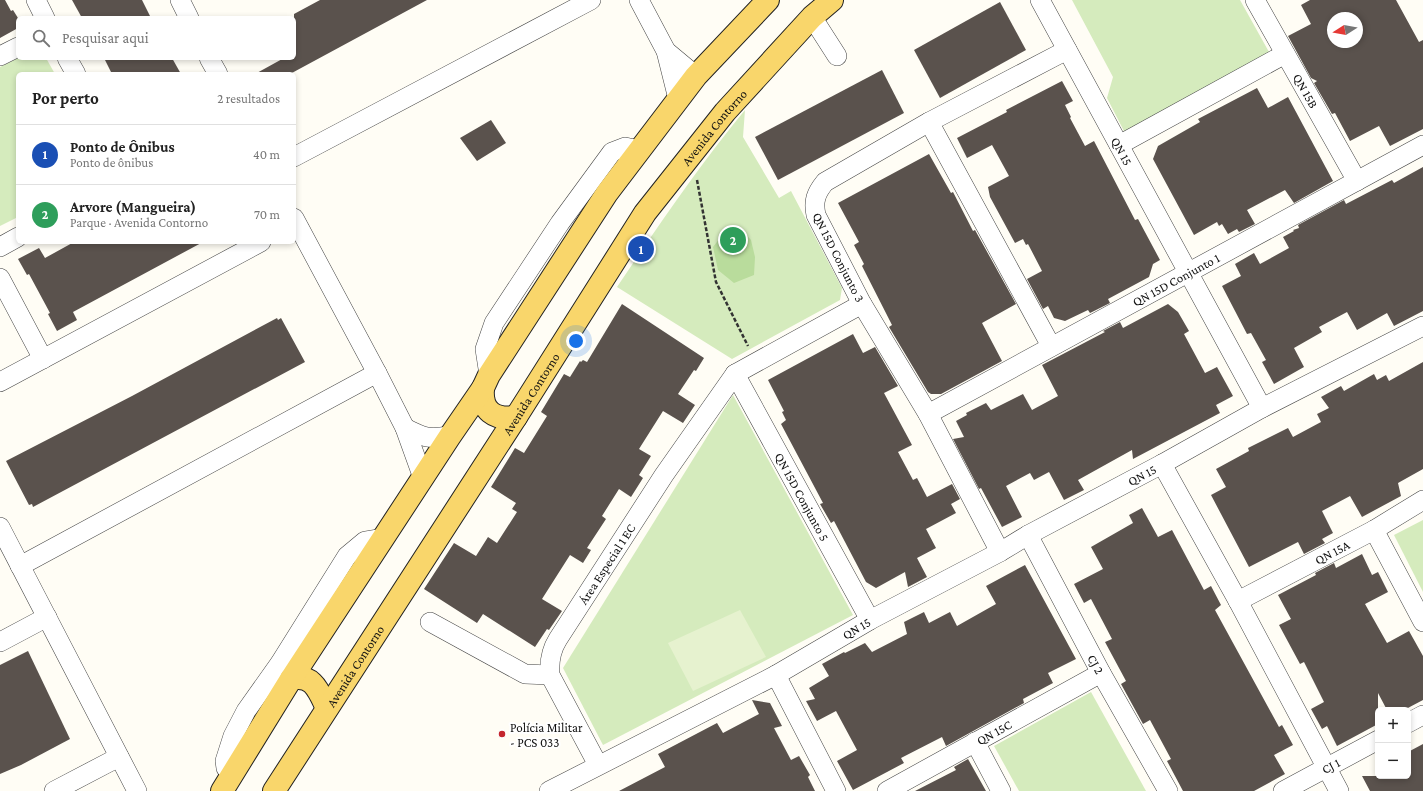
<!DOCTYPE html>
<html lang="pt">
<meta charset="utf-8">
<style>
body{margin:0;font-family:"Crimson Pro",serif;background:#f6f6f6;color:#222}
.controls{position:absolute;right:12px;bottom:12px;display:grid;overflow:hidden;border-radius:6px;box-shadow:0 2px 6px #0003}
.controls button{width:36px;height:36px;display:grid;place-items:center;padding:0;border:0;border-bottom:1px solid #e0e0e0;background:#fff;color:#222;font:20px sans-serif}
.compass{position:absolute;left:1327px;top:12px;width:36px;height:36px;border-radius:50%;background:#fff;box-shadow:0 2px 6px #0003;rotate:259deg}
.you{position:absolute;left:576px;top:341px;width:14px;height:14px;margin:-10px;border:3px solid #fff;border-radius:50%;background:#1a73e8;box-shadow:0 0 0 6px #1a73e833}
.badge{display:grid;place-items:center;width:26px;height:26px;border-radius:50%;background:#c4262e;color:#fff;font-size:13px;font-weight:700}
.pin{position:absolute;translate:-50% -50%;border:2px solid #fff;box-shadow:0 1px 4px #0006}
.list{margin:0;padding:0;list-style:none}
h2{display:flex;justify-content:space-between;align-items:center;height:52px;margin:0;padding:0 16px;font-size:17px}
h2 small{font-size:13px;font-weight:400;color:#767676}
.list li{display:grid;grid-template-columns:26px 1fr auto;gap:12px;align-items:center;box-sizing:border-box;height:60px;padding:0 16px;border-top:1px solid #e0e0e0}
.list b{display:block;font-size:15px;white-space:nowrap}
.list p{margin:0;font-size:13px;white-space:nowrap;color:#767676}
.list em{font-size:13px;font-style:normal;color:#767676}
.icon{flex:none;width:22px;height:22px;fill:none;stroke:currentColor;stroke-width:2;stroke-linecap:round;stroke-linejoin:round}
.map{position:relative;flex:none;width:1423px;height:791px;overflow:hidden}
.search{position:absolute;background:#fff;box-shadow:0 2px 6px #0003;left:16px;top:16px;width:280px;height:44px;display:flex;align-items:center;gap:10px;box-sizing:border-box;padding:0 14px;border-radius:6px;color:#767676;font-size:15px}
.panel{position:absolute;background:#fff;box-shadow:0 2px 6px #0003;left:16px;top:72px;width:280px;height:172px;border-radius:6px}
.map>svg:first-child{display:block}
.green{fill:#d5ebbd}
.forest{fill:#b9dc9c}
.pitch{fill:#e6f2cf}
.building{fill:#5a524d;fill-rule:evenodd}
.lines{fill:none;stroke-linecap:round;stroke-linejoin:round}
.minor-casing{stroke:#444;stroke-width:20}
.major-casing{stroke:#222;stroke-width:24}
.path{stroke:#333;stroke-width:2.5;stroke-dasharray:4 2;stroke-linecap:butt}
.minor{stroke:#fff;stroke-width:19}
.major{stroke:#f9d66b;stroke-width:22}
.poi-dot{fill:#c4262e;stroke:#fff;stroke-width:1.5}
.labels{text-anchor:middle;stroke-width:4;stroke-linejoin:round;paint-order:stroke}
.street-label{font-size:13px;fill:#111;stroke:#fff}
.poi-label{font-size:13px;fill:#111;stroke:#fff;text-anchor:start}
</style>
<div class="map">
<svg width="1423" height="791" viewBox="0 0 1423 791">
<rect width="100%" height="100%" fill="#fffdf5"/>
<g class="green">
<polygon points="1072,0 1240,0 1269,52 1125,133 1107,98 1113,77"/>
<polygon points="18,58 46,58 55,74 18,74 18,217 0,226 0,67"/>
<path d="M 745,110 L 743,137 L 779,198 L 791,191 L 842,288 L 840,300 L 732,359 L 617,287 C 658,226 699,166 745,110 Z"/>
<polygon points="733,395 853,615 603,745 563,668"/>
<polygon points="1423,520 1423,592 1394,535"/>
<polygon points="1091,692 1146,791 1019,791 994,746"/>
</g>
<polygon class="forest" points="743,231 751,240 755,257 754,275 734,283 718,270 713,247 724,233 731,238"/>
<polygon class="pitch" points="740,610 766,657 693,691 668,643"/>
<g class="building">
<polygon points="0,0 5,0 11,11 13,10 18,18 18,28 0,38"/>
<polygon points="72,0 142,0 151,18 82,18"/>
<polygon points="320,0 427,0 290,74 255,74 284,58 294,58 294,14"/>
<path d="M 1310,0 L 1396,0 L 1419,42 L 1423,40 L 1423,129 L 1390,146 L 1379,126 L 1350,141 L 1335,113 L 1332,114 L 1314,83 L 1317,81 L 1311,78 L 1288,36 L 1311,24 L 1301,5 ZM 1333,18 L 1357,18 L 1357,42 L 1333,42 Z"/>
<polygon points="1000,2 1026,50 940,98 914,50"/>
<polygon points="104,58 172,58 181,74 112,74"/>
<polygon points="882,70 904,113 778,180 755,137"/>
<polygon points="1062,81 1073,101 1065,105 1071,117 1070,118 1085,146 1094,141 1135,220 1138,219 1160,260 1153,264 1149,277 1108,299 1110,303 1090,313 1088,310 1065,321 1054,318 1048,306 1043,309 1027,279 1042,271 1028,244 1026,245 1023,239 1015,243 990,197 988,187 1009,176 992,145 967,158 957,138 1007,112 1006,110"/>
<polygon points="1257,88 1268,108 1288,97 1333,181 1294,203 1285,190 1247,210 1255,224 1239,232 1237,229 1228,234 1222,224 1219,226 1217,222 1194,235 1153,159 1158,146 1200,122 1198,119"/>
<polygon points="491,120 506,143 477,161 460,138"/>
<polygon points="929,154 951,193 953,192 973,231 975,230 1016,304 982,323 1002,361 941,394 931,394 928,392 889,327 892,325 862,266 864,264 854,245 859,242 838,203"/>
<polygon points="1423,167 1423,311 1394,326 1387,313 1357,330 1347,312 1319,327 1322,332 1294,348 1304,367 1274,384 1262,362 1266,360 1251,333 1247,334 1222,286 1241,276 1235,264 1254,253 1260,264 1289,248 1283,237 1294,231 1293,230 1299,228 1298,225 1344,200 1346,204 1392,180 1394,183"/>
<polygon points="74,242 203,242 73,312 77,320 57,331 48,314 50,313 29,274 27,275 18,259 39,248 45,258"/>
<polygon points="622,304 704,358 696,371 694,370 678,394 695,405 683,423 663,411 639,449 651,456 639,475 643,478 631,497 619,489 602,516 606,519 587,548 591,550 583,563 570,555 542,599 562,611 549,630 547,629 535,647 483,614 477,623 424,589 454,543 476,556 488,537 497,543 517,512 512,509 516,503 491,487 515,448 524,453 547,416 541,412 564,374 570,377 580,361 581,362 583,360 587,362"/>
<polygon points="1168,304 1178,312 1189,331 1184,334 1205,373 1217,367 1233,396 1216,405 1220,413 1133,459 1132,450 1078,480 1084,490 1064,500 1049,472 1034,480 1030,473 1006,486 1022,517 1002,527 981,488 979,489 953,439 964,437 956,421 967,415 966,413 986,403 991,410 1023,394 1032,410 1058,396 1042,365 1105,332 1103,331 1120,322 1123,328"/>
<polygon points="277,318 278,320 281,318 305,362 33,507 32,504 29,505 6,461 132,396"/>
<polygon points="853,334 863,353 875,347 898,386 884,393 912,445 898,452 913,480 917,478 927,497 952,484 960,499 951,504 956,513 926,529 936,548 917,558 927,577 908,587 905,572 876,588 866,582 834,521 831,523 820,504 823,503 781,424 786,420 782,412 784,411 768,380"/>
<polygon points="1423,362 1423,469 1398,483 1401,496 1362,517 1350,496 1322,511 1333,533 1322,539 1325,543 1304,554 1298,542 1249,567 1211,495 1226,487 1216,469 1249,451 1248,448 1288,428 1293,437 1321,422 1317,414 1329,408 1321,397 1341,386 1344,391 1374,374 1377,380 1386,375 1389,381"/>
<polygon points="1142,508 1158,537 1172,530 1204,590 1211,586 1221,605 1215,610 1279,727 1282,725 1293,745 1274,755 1285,774 1254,791 1183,791 1167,761 1171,759 1150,720 1143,724 1121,684 1126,681 1105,642 1112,639 1091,599 1084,603 1074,584 1103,569 1091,547 1133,523 1129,515"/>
<polygon points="1362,554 1372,575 1378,572 1388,592 1365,604 1387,643 1409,631 1423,656 1423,700 1404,710 1387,710 1378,693 1378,724 1337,746 1327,726 1322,729 1311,709 1324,702 1304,662 1300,664 1279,625 1291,619 1278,595 1316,575 1315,573 1334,563 1336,568"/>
<polygon points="1025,565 1076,659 1048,673 1053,683 1023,699 1024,703 946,746 942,737 901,758 904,763 853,790 837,761 857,750 836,711 817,721 806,701 815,699 809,688 829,676 822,664 844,652 845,653 865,643 872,652 907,634 904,622 924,612 929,623 950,612 957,626 996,604 986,586"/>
<polygon points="28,651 70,739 21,765 0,774 0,665"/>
<polygon points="752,700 770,703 782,726 774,728 791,760 799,756 810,775 808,777 815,791 619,791 665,767 658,754 717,723 723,733 759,714"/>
<polygon points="1423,744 1423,791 1370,791 1362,776 1408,776 1408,752"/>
<polygon points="968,759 986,791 915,791 956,770 954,767"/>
</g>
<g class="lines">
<g class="minor-casing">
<g id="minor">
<polyline points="36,0 45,18"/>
<polyline points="180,0 189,18"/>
<polyline points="639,0 666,51 678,99"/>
<path id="s1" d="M 1040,0 L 1262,408"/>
<path id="s2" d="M 1255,0 L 1357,181"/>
<polyline points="812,17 837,56"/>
<polyline points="666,51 696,76"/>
<polyline points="0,56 18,47"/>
<polyline points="67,58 76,74"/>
<polyline points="209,58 218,74"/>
<polyline points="929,122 1051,346"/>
<polyline points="1119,145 1285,54"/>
<polyline points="294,157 591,0"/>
<polyline points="294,218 377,373 405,428 423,478"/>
<polyline points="0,247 18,237"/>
<polyline points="0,278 43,359"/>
<path id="s3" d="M 735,374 L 870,620"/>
<polyline points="489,375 485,349 494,323 560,223 612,152 625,147 639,150"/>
<polyline points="0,382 261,242"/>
<path id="s4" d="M 928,414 L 1423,145"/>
<path d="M 405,428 C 425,438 427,439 450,436"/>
<polyline points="1162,464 1238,601 1339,791"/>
<polyline points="0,527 137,791"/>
<polyline points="1374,530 1423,622"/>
<path id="s5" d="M 1028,535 L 1101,673 L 1168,791"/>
<path d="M 1000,552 L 928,414 L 862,304 L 816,215 C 813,201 816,193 825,182 L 929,122 L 1067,50"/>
<polyline points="20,566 377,373"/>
<path id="s6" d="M 1238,601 L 1374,530 L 1423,500"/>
<polyline points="430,622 525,674 550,675"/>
<polyline points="0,642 47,617"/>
<polyline points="776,675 836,791"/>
<polyline points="1408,723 1423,715"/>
<polyline points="975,742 1001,791"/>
<path id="s7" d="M 598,765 L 550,675 C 549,662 551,650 558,639 L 664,475 L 735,374 L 862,304"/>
<polyline points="233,772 226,768 225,761 233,736 246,711 280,663 347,556 365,541 383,538"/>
<polyline points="54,791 119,757"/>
<path id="s8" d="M 549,791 L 776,675 L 870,620 L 1000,552 L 1028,535 L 1162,464 L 1262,408 L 1423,326"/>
<path id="s9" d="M 887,791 L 1101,673"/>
<path id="s10" d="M 1283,791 L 1378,740"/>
</g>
</g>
<g class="major-casing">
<g id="major">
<path d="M 483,388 C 481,411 494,420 516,417"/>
<path d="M 291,679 C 313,673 319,692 327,708"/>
<polyline points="222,791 291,679 450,436 483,388 489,375 607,193 696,76 768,0"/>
<path id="s11" d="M 274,791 L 516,417 L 645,213 L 725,112 L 812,17 L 832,0"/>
</g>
</g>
<polyline class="path" points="697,180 716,282 748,346"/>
<use href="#minor" class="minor"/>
<use href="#major" class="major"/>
</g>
<circle class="poi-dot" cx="502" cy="734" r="4"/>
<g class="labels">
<g class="street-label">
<text dy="5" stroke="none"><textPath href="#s2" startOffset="104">QN 15B</textPath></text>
<text dy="5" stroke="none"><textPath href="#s11" startOffset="797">Avenida Contorno</textPath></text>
<text dy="5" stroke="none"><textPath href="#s1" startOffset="172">QN 15</textPath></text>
<text transform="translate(839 257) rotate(63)" y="5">QN 15D Conjunto 3</text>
<text dy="5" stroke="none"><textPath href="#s4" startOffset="282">QN 15D Conjunto 1</textPath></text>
<text dy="5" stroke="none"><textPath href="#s11" startOffset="473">Avenida Contorno</textPath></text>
<text dy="5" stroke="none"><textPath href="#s8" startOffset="672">QN 15</textPath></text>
<text dy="5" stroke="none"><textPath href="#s3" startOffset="140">QN 15D Conjunto 5</textPath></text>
<text dy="5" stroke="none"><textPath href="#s6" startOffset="106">QN 15A</textPath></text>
<text dy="5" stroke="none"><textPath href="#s7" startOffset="229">Área Especial 1 EC</textPath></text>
<text dy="5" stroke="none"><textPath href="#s8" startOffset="348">QN 15</textPath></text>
<text dy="5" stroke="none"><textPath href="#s5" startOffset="146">CJ 2</textPath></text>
<text dy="5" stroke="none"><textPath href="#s11" startOffset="149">Avenida Contorno</textPath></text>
<text dy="5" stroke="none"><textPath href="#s9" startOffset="122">QN 15C</textPath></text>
<text dy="5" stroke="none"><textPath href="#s10" startOffset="54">CJ 1</textPath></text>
</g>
<g class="poi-label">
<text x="510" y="732">Polícia Militar<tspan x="510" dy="15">- PCS 033</tspan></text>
</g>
</g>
</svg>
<div class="controls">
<button>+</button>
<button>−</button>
</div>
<svg class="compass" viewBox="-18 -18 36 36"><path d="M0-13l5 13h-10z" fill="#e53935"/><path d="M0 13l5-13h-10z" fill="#767676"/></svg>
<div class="you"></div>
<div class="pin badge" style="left:641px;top:249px;background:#1a4fb4">1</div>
<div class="pin badge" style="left:733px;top:240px;background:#2e9e5b">2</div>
<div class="search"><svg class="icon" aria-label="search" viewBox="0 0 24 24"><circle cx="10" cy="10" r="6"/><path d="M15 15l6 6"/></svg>Pesquisar aqui</div>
<section class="panel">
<h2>Por perto<small>2 resultados</small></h2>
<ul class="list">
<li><span class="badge" style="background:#1a4fb4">1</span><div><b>Ponto de Ônibus</b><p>Ponto de ônibus</p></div><em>40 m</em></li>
<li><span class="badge" style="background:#2e9e5b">2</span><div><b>Arvore (Mangueira)</b><p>Parque · Avenida Contorno</p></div><em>70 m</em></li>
</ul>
</section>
</div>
